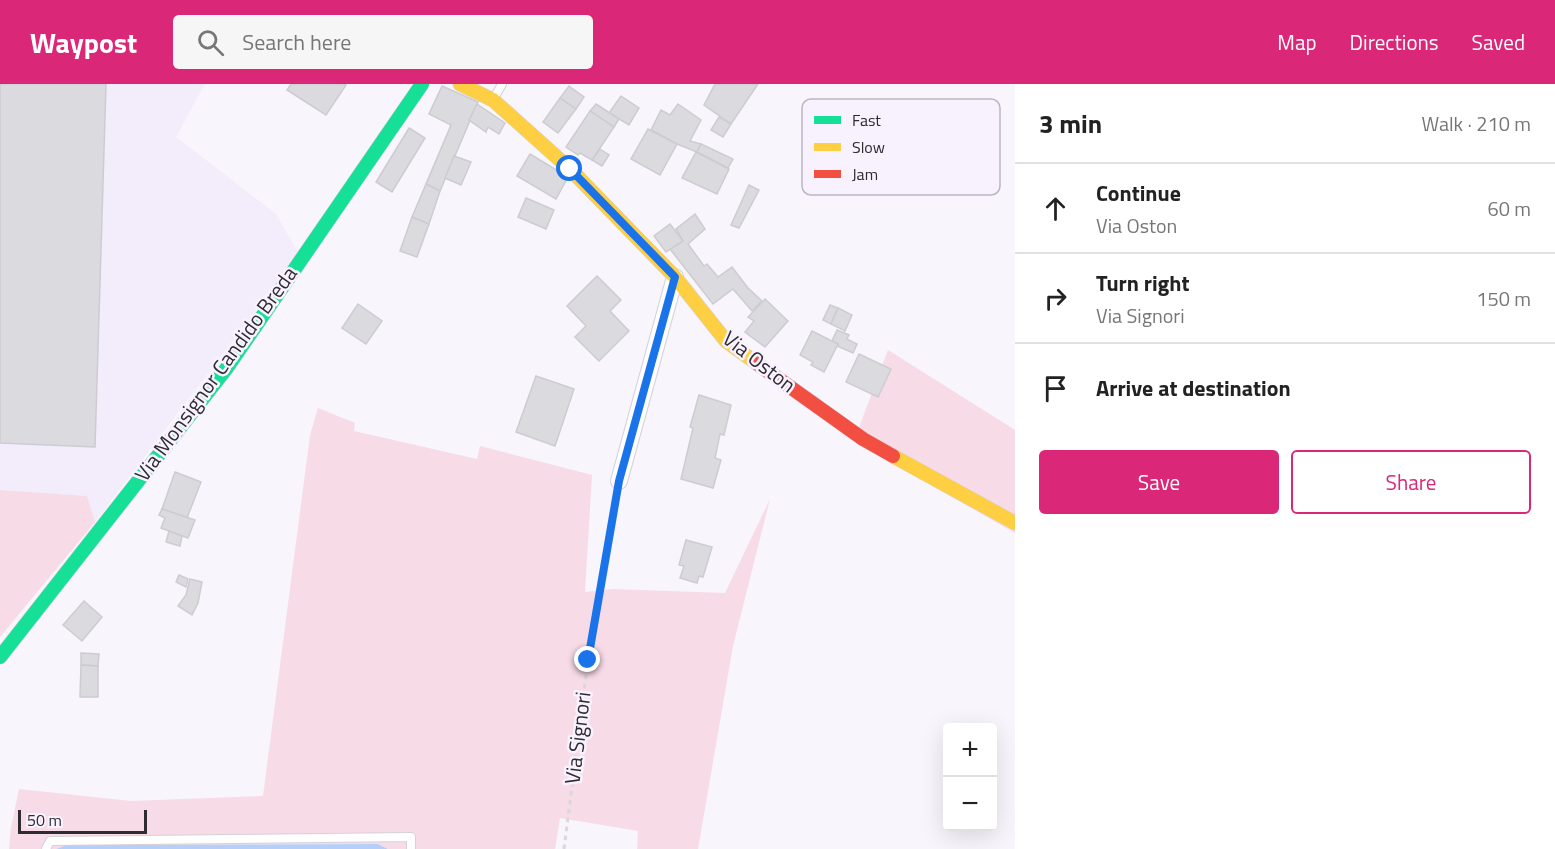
<!DOCTYPE html>
<meta charset="utf-8">
<style>
body{margin:0;font-family:"Titillium Web",sans-serif;background:#f6f6f6;color:#222}
.controls{position:absolute;right:18px;bottom:18px;display:grid;overflow:hidden;border-radius:6px;box-shadow:0 6px 24px #0002}
.controls button{width:54px;height:54px;display:grid;place-items:center;padding:0;border:0;border-bottom:2px solid #e0e0e0;background:#fff;color:#222;font:30px sans-serif}
.scale{position:absolute;left:18px;bottom:15px;width:129px;box-sizing:border-box;padding-left:6px;border:3px solid #2e2b31;border-top:0;font-size:16px;line-height:21px;white-space:nowrap;color:#2e2b31;-webkit-text-stroke:4px #f8f2ff;paint-order:stroke}
.stop{position:absolute;width:18px;height:18px;margin:-14px;border:4px solid #1a73e8;border-radius:50%;background:#fff}
.stop.end{background:#1a73e8;border-color:#fff;box-shadow:0 2px 6px #0008}
.list{margin:0;padding:0;list-style:none}
h2{display:flex;justify-content:space-between;align-items:center;height:78px;margin:0;padding:0 24px;font-size:26px}
h2 small{font-size:20px;font-weight:400;color:#767676}
.list li{display:grid;grid-template-columns:39px 1fr auto;gap:18px;align-items:center;box-sizing:border-box;height:90px;padding:0 24px;border-top:2px solid #e0e0e0}
.list b{display:block;font-size:22px;white-space:nowrap}
.list p{margin:0;font-size:20px;white-space:nowrap;color:#767676}
.list em{font-size:20px;font-style:normal;color:#767676}
.actions{display:flex;gap:12px;padding:18px 24px}
.actions a{flex:1;padding:14px 0;border:2px solid #db2777;border-radius:6px;text-align:center;font-size:21px;color:#db2777}
.actions .main{background:#db2777;color:#fff}
.icon{flex:none;width:33px;height:33px;fill:none;stroke:currentColor;stroke-width:2;stroke-linecap:round;stroke-linejoin:round}
.map{position:relative;flex:none;width:1015px;height:765px;overflow:hidden}
header{display:flex;align-items:center;gap:36px;box-sizing:border-box;height:84px;padding:0 30px;background:#db2777;color:#fff}
header strong{font-size:28px}
nav{display:flex;gap:33px;margin-inline-start:auto;font-size:21px}
.search{width:420px;height:54px;background:#f6f6f6;display:flex;align-items:center;gap:15px;box-sizing:border-box;padding:0 21px;border-radius:6px;color:#767676;font-size:22px}
main{display:flex}
aside{flex:1;background:#fff}
.map>svg:first-child{display:block}
.built{fill:#f3ecfb}
.green{fill:#f7dbe7}
.water{fill:#b5cff8}
.building{fill:#dbdadf;stroke:#cdccd2;stroke-width:1.5}
.lines{fill:none;stroke-linecap:round;stroke-linejoin:round}
.lane-casing{stroke:#d4d2d8;stroke-width:10}
.street-casing{stroke:#d4d2d8;stroke-width:18}
.fast-casing{stroke:#d4d2d8;stroke-width:15}
.slow-casing{stroke:#d4d2d8;stroke-width:15}
.jam-casing{stroke:#d4d2d8;stroke-width:15}
.path{stroke:#d9d8db;stroke-width:3;stroke-dasharray:4.5 4.5;stroke-linecap:butt}
.lane{stroke:#fefeff;stroke-width:8}
.street{stroke:#fefeff;stroke-width:16}
.fast{stroke:#16e098;stroke-width:14}
.slow{stroke:#ffcf43;stroke-width:14}
.jam{stroke:#f24e42;stroke-width:14}
.route{stroke:#1a73e8;stroke-width:8}
.labels{text-anchor:middle;stroke-width:5;stroke-linejoin:round;paint-order:stroke}
.street-label{font-size:21px;fill:#2e2b31;stroke:#f8f2ff}
.key{fill:#f8f2ff;stroke:#bbb6c1;stroke-width:1.5}
.key-label{font-size:16px;fill:#2e2b31}
</style>
<header>
<strong>Waypost</strong>
<div class="search"><svg class="icon" aria-label="search" viewBox="0 0 24 24"><circle cx="10" cy="10" r="6"/><path d="M15 15l6 6"/></svg>Search here</div>
<nav><a>Map</a><a>Directions</a><a>Saved</a></nav>
</header>
<main>
<div class="map">
<svg width="1015" height="765" viewBox="0 0 1015 765">
<rect width="100%" height="100%" fill="#f8f5fc"/>
<polygon class="built" points="0,0 205,0 176,53 276,130 299,170 95,438 87,412 0,406"/>
<g class="green">
<polygon points="888,266 1015,346 1015,449 854,357"/>
<polygon points="318,324 355,339 354,347 477,375 480,362 592,391 585,508 613,505 725,509 770,415 733,562 698,765 637,765 638,747 560,734 555,765 388,765 378,760 67,761 56,765 9,765 11,744 19,705 131,717 263,712 310,351"/>
<polygon points="0,406 87,412 95,438 0,553"/>
</g>
<polygon class="water" points="378,760 388,765 56,765 67,761"/>
<g class="building">
<polygon points="0,0 106,0 95,363 0,359"/>
<polygon points="291,0 344,0 346,1 326,31 287,6"/>
<polygon points="715,0 758,0 731,40 704,21"/>
<polygon points="442,2 478,18 440,107 426,100 451,41 429,30"/>
<polygon points="569,2 584,13 576,25 560,14"/>
<polygon points="621,12 639,24 629,41 609,29"/>
<polygon points="560,14 576,25 558,49 543,38"/>
<polygon points="477,20 505,39 499,50 488,43 486,48 469,36"/>
<polygon points="596,20 619,35 614,43 590,27"/>
<polygon points="678,20 701,36 690,57 701,60 697,68 677,60 651,46 661,26 670,31"/>
<polygon points="590,27 614,43 592,76 580,69 578,71 566,63"/>
<polygon points="719,33 731,40 723,53 711,46"/>
<polygon points="409,44 425,54 392,108 376,98"/>
<polygon points="648,45 677,60 660,91 631,75"/>
<polygon points="701,60 733,75 728,84 697,68"/>
<polygon points="600,65 609,71 602,82 592,76"/>
<polygon points="696,68 729,85 717,110 682,94"/>
<polygon points="530,70 568,93 556,115 517,92"/>
<polygon points="454,72 471,78 461,101 445,94"/>
<polygon points="426,100 440,107 429,140 412,133"/>
<polygon points="749,101 759,106 739,144 731,141"/>
<polygon points="526,114 554,126 546,145 518,133"/>
<polygon points="695,130 705,145 688,160 704,182 707,180 718,193 732,183 748,204 762,217 752,227 733,205 713,220 670,165 683,157 676,145"/>
<polygon points="412,133 429,140 417,173 400,167"/>
<polygon points="670,140 683,157 666,168 654,152"/>
<polygon points="597,192 621,216 610,227 629,247 599,277 575,253 586,242 567,222"/>
<polygon points="765,215 788,237 765,263 745,248 754,237 748,233"/>
<polygon points="358,220 382,237 366,260 342,244"/>
<polygon points="830,221 838,224 831,240 823,236"/>
<polygon points="838,224 852,231 845,247 831,240"/>
<polygon points="837,246 849,251 847,255 857,260 853,269 837,262 838,260 832,257"/>
<polygon points="812,247 838,260 824,288 811,281 813,278 800,271"/>
<polygon points="859,270 891,285 878,313 846,298"/>
<polygon points="536,292 574,305 555,362 516,348"/>
<polygon points="699,311 731,321 724,351 720,350 715,374 721,376 713,404 681,395 693,344 690,343"/>
<polygon points="175,388 201,398 187,434 162,425"/>
<polygon points="162,425 195,436 188,454 161,444 165,434 159,431"/>
<polygon points="169,447 182,452 180,462 166,458"/>
<polygon points="686,456 712,463 703,493 699,492 697,499 680,494 684,482 679,481"/>
<polygon points="179,491 188,495 186,503 176,498"/>
<polygon points="190,495 202,498 198,519 192,531 178,522 186,511"/>
<polygon points="84,517 102,533 82,557 63,541"/>
<polygon points="81,569 99,570 98,582 81,581"/>
<polygon points="81,581 98,582 98,613 80,613"/>
</g>
<g class="lines">
<g class="lane-casing">
<g id="lane">
<polyline points="493,16 502,0"/>
<polyline points="46,765 50,757 411,753 411,765"/>
</g>
</g>
<g class="street-casing">
<polyline id="street" points="619,397 675,193"/>
</g>
<g class="fast-casing">
<polyline id="fast" points="0,573 226,285 422,0"/>
</g>
<g class="slow-casing">
<g id="slow">
<polyline points="460,0 493,16 570,85 675,193 726,257 755,278"/>
<polyline points="893,372 1015,439"/>
</g>
</g>
<g class="jam-casing">
<polyline id="jam" points="755,278 863,355 893,372"/>
</g>
<polyline class="path" points="564,765 588,576 616,411"/>
<use href="#lane" class="lane"/>
<use href="#street" class="street"/>
<use href="#fast" class="fast"/>
<use href="#slow" class="slow"/>
<use href="#jam" class="jam"/>
</g>
<g class="lines">
<polyline class="route" points="570,85 675,193 619,397 588,576"/>
</g>
<g class="labels">
<g class="street-label">
<text transform="translate(759 278) rotate(38)" y="7">Via Oston</text>
<text transform="translate(216 290) rotate(-54)" y="7">Via Monsignor Candido Breda</text>
<text transform="translate(578 654) rotate(-83)" y="7">Via Signori</text>
</g>
</g>
<rect x="802" y="15" width="198" height="96" rx="9" class="key"/>
<rect x="814" y="32" width="27" height="8" fill="#16e098"/>
<rect x="814" y="59" width="27" height="8" fill="#ffcf43"/>
<rect x="814" y="86" width="27" height="8" fill="#f24e42"/>
<g class="key-label">
<text x="852" y="42">Fast</text>
<text x="852" y="69">Slow</text>
<text x="852" y="96">Jam</text>
</g>
</svg>
<div class="controls">
<button>+</button>
<button>−</button>
</div>
<div class="scale">50 m</div>
<div class="stop" style="left:570px;top:85px"></div>
<div class="stop end" style="left:588px;top:576px"></div>
</div>
<aside>
<h2>3 min<small>Walk · 210 m</small></h2>
<ul class="list">
<li><svg class="icon" aria-label="ahead" viewBox="0 0 24 24"><path d="M12 20V5M6 11l6-6 6 6"/></svg><div><b>Continue</b><p>Via Oston</p></div><em>60 m</em></li>
<li><svg class="icon" aria-label="right" viewBox="0 0 24 24"><path d="M7 20v-9h11M14 6l5 5-5 5"/></svg><div><b>Turn right</b><p>Via Signori</p></div><em>150 m</em></li>
<li><svg class="icon" aria-label="arrive" viewBox="0 0 24 24"><path d="M6 21V4h12l-3 4 3 4H6"/></svg><div><b>Arrive at destination</b></div></li>
</ul>
<div class="actions"><a class="main">Save</a><a>Share</a></div>
</aside>
</main>
